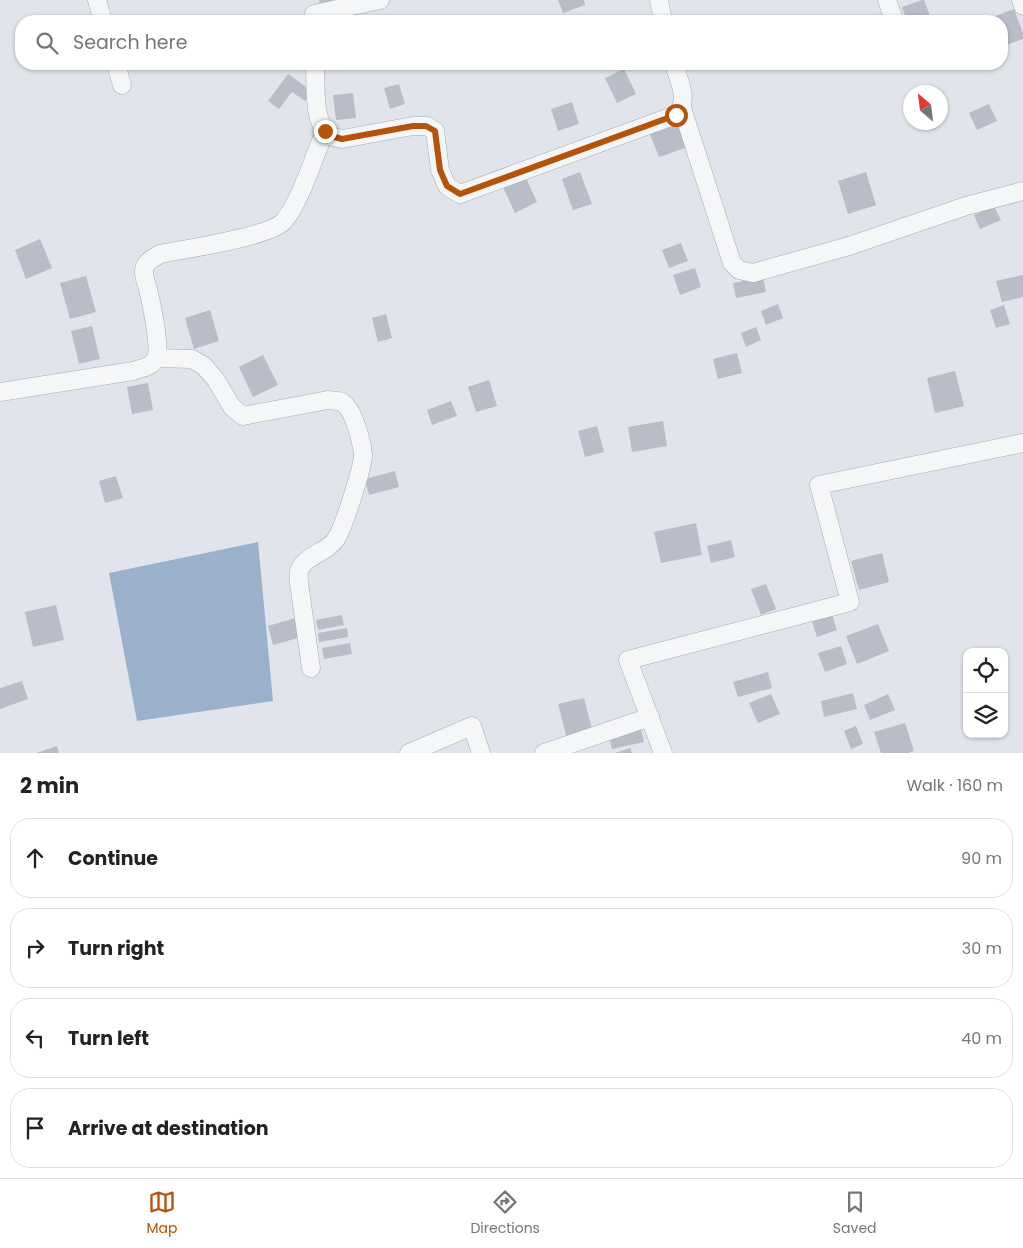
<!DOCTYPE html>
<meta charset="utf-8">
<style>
body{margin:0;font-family:Poppins,sans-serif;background:#f6f6f6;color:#222}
.controls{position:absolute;right:15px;bottom:15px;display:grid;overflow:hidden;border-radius:10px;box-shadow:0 1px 4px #0004}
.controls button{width:45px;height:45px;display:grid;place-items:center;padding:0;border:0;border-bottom:1px solid #e0e0e0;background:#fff;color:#222;font:25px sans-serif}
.compass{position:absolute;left:903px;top:85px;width:45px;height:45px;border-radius:50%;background:#fff;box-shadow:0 1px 4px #0004;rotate:332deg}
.stop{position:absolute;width:15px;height:15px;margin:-11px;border:4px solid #b45309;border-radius:50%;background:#fff}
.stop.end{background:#b45309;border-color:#fff;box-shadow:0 1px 5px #0008}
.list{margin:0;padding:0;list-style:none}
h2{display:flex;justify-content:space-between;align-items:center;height:65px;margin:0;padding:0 20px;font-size:21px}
h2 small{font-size:16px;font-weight:400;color:#767676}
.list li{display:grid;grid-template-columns:32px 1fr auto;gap:15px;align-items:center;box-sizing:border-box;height:80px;margin:0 10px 10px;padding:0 10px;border:1px solid #e0e0e0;border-radius:20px}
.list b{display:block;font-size:19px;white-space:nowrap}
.list em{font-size:16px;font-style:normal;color:#767676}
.icon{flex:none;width:28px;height:28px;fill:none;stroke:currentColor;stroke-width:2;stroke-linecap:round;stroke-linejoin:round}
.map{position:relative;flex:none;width:1023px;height:753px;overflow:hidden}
.search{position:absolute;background:#fff;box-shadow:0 1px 4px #0004;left:15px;right:15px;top:15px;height:55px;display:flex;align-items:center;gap:12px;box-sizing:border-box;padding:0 18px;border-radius:20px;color:#767676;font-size:19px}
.sheet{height:425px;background:#fff}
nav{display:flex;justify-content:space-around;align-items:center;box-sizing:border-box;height:70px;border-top:1px solid #e0e0e0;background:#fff;font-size:14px;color:#767676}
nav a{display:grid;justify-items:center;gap:2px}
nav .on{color:#b45309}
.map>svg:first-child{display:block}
.water{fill:#9bb0cb}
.building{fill:#b8bdc8}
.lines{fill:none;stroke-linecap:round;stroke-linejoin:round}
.minor-casing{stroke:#a6abb5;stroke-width:19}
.minor{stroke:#f4f6f8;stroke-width:18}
.route{stroke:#b45309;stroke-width:6}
</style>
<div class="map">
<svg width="1023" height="753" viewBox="0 0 1023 753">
<rect width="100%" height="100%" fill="#e1e4ea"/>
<polygon class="water" points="258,542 273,701 137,721 109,573"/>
<g class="building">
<polygon points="319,0 331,0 332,4 320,6"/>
<polygon points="558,0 584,0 585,5 563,13"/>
<polygon points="922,0 924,0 932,21 907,21 902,7"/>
<polygon points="1014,9 1023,33 1023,39 1004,46 1002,41 1002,21 995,21 993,17"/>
<polygon points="354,17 355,21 334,21 334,20"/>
<polygon points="624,69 636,94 617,103 605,78"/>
<polygon points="288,74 312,91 305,101 292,92 279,109 268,101"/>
<polygon points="399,84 405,104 390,109 384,88"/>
<polygon points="353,93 356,118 336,120 333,95"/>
<polygon points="572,102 579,124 558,131 551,109"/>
<polygon points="989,104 997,121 977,130 969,113"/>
<polygon points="681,120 691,146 659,157 649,132"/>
<polygon points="580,172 592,204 573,210 562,179"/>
<polygon points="866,172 876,205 848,214 838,181"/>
<polygon points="525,176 537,202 515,213 503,187"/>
<polygon points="994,206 1001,220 980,229 974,215"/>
<polygon points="40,239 52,268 26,279 15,250"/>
<polygon points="681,243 688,261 669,268 662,250"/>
<polygon points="695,268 701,287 680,295 673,275"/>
<polygon points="1023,275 1023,297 1002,302 996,281"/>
<polygon points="86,276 96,312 70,319 60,283"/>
<polygon points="763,277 766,292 736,298 733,283"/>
<polygon points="778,304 783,318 766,325 761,311"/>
<polygon points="1004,305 1010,324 996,328 990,310"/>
<polygon points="210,310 219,341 194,349 185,318"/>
<polygon points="386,314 392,338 378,342 372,318"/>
<polygon points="92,326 100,359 79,364 71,331"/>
<polygon points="756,327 761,340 746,347 741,333"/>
<polygon points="737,353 742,373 718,379 713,359"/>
<polygon points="263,355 278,385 253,397 239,367"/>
<polygon points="955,371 964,406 935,413 927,378"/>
<polygon points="489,380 497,406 476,412 468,387"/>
<polygon points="148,383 153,410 132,414 127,387"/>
<polygon points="451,401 457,416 432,425 427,410"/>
<polygon points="663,421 667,446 632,452 628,427"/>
<polygon points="597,426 604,452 585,457 578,431"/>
<polygon points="395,471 399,487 369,495 365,479"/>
<polygon points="116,476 123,498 105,503 99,481"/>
<polygon points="696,523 702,555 661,563 654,532"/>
<polygon points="731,540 735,557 711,563 707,546"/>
<polygon points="882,553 889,582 859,590 851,561"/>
<polygon points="766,584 776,609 761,615 751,589"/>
<polygon points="56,605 64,640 33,647 25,612"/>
<polygon points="831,612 837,630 817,637 811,618"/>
<polygon points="342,615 344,625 318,630 316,620"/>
<polygon points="295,618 301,637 273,645 268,626"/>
<polygon points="878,624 889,651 857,664 846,636"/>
<polygon points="347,628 348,637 319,642 318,633"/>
<polygon points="350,643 352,654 324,659 322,648"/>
<polygon points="841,646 847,664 825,672 818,653"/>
<polygon points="768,672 772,688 738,697 733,682"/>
<polygon points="22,681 28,699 0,709 0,688"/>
<polygon points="853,693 857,709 824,717 821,701"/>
<polygon points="771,694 780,714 758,723 749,703"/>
<polygon points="888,694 895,710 870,720 864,705"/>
<polygon points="584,698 593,733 567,739 558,704"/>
<polygon points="905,723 914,751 908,753 881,753 874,732"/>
<polygon points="640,725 644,742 612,749 608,732"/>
<polygon points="856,726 863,744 851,749 844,731"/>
<polygon points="57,746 59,753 36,753"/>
<polygon points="630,748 632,753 615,753"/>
</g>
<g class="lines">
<g class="minor-casing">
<g id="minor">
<polyline points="97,0 103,21"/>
<polyline points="659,0 663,21"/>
<polyline points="887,0 893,17"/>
<polyline points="1021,0 1023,6"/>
<polyline points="314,14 380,0"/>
<polyline points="116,64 122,85"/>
<path d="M 315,64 C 316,83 312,125 331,136 C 334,138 339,138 342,139 L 413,126 L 427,126 L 435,131 L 440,170 L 447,186 L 460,194 L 676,115 C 690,100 679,82 674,64"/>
<polyline points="682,108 732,263 739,270 753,273 849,246 966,206 1023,191"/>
<path d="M 156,358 L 192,359 L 204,366 L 216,380 L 232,407 L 243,416 L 328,400 C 332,401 339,400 343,403 C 354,410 362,443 363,455 C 363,467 343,529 336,539 C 327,553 305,555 299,571 C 298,574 299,579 299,583 L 311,668"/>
<path d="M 0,392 L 133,371 C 142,368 152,367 156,358 C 161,347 151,302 148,289 C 146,282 142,273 145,266 C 148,260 155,257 160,254 C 185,249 268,237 283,222 C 299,205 315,154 325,131"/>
<polyline points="409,753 472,726 481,753"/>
<polyline points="544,753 650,717"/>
<polyline points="663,753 628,660 850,602 819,485 1023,443"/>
</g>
</g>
<use href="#minor" class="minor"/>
</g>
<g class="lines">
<polyline class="route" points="325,131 331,136 342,139 413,126 426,126 435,131 440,170 447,186 460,194 676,115"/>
</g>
</svg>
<div class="controls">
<button><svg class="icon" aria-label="locate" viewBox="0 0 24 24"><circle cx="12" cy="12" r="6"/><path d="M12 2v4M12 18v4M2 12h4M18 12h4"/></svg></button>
<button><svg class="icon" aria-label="layers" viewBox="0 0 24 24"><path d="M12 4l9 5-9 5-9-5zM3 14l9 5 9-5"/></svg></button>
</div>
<svg class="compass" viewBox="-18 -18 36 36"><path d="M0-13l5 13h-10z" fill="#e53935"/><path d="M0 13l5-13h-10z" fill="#767676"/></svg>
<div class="stop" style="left:676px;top:115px"></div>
<div class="stop end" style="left:325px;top:131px"></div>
<div class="search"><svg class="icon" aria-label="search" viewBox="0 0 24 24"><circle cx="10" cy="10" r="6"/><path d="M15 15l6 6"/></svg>Search here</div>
</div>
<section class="sheet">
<h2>2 min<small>Walk · 160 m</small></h2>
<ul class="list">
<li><svg class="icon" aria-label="ahead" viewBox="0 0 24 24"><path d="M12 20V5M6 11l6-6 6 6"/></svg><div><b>Continue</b></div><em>90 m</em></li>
<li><svg class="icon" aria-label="right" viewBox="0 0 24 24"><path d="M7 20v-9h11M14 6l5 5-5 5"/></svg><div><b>Turn right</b></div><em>30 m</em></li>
<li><svg class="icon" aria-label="left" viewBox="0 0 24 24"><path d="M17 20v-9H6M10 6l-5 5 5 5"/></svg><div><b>Turn left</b></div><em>40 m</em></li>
<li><svg class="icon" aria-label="arrive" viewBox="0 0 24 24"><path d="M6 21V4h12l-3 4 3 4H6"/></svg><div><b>Arrive at destination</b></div></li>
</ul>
</section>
<nav>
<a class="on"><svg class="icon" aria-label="map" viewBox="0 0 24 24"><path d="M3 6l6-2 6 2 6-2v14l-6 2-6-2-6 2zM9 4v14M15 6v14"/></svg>Map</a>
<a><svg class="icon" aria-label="directions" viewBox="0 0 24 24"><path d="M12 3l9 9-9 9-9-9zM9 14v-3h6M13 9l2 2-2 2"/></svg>Directions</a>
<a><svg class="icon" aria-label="saved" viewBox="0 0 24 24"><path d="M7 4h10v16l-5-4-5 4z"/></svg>Saved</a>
</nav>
